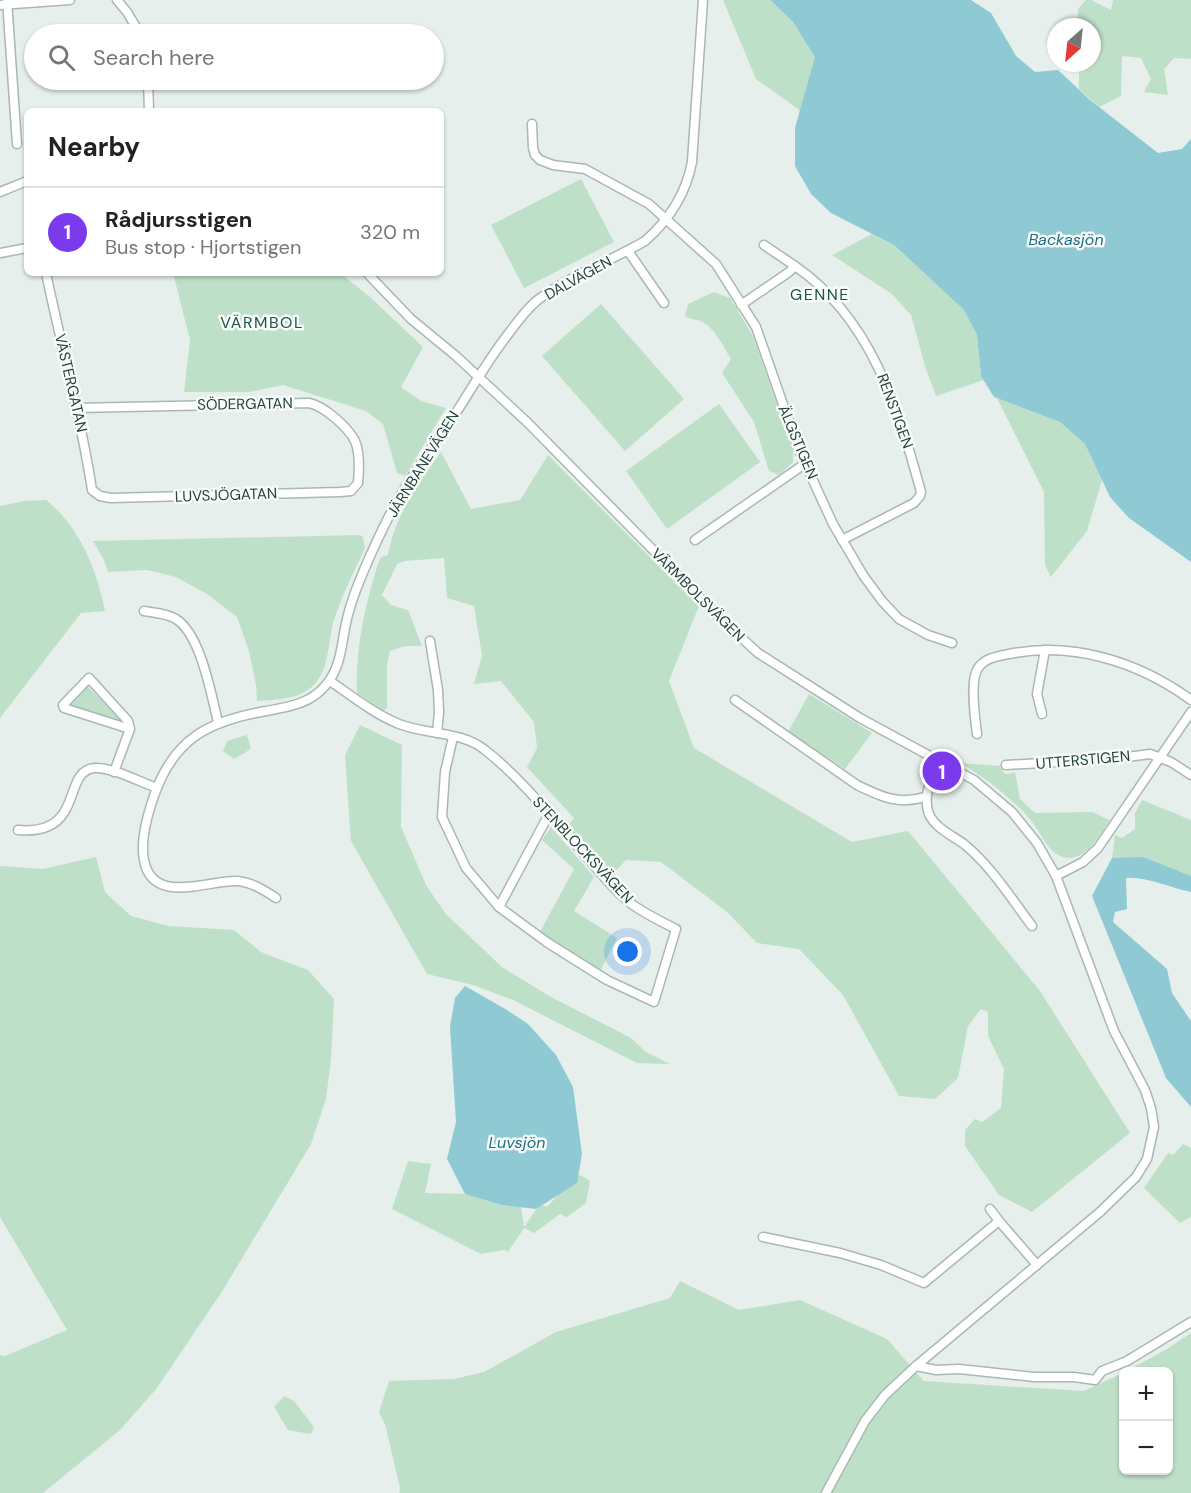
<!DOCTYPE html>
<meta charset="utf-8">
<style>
body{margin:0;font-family:"DM Sans",sans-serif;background:#f2f2f2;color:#222}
.controls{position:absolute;right:18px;bottom:18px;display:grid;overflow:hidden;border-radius:9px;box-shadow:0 2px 4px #0004}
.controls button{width:54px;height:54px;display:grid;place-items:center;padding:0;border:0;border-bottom:2px solid #e0e0e0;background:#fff;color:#222;font:30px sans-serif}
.compass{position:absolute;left:1047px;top:18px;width:54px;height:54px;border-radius:50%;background:#fff;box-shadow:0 2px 4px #0004;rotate:207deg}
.you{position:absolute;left:628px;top:952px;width:21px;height:21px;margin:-15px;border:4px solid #fff;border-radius:50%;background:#1a73e8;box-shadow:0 0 0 9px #1a73e833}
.badge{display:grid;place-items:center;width:39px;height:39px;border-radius:50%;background:#7c3aed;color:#fff;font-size:20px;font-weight:700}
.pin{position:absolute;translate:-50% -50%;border:3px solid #fff;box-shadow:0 2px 6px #0006}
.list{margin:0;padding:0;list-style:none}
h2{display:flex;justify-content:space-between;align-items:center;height:78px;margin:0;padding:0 24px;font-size:26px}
h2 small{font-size:20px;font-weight:400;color:#767676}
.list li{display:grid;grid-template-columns:39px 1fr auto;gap:18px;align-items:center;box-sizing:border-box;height:90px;padding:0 24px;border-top:2px solid #e0e0e0}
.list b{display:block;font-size:22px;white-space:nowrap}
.list p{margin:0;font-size:20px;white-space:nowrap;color:#767676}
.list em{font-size:20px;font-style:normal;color:#767676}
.icon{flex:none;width:33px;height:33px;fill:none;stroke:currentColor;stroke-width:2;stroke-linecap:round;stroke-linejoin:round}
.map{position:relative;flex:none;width:1191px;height:1493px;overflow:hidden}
.search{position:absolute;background:#fff;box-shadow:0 2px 4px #0004;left:24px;top:24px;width:420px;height:66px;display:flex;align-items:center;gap:15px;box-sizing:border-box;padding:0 21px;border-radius:33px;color:#767676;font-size:22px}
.panel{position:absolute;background:#fff;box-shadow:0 2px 4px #0004;left:24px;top:108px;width:420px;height:168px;border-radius:9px}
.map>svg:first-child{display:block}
.green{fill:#bfe0c8}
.water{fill:#8ec9d4}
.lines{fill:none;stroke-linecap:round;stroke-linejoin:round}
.minor-casing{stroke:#a8b8b2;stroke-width:11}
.minor{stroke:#fff;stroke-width:8}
.labels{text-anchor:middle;stroke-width:5;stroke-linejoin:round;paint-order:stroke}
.street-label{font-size:15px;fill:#24423a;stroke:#f7fbf9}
.water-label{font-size:16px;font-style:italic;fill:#1c6f80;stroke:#f7fbf9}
.neighbourhood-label{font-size:16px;letter-spacing:1.5px;fill:#1f5548;stroke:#f7fbf9}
</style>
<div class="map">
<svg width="1191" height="1493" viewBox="0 0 1191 1493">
<rect width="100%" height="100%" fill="#e6efeb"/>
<g class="green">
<polygon points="723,0 770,0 793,22 816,57 800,112 798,109 756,79"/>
<polygon points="1086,0 1091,0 1111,10 1113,0 1191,0 1191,59 1174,58 1164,69 1168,95 1144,92 1151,79 1141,58 1122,56 1121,96 1099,107 1079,89 1079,63 1092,63 1092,27 1078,27 1078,9"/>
<polygon points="581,179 614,242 524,288 491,225"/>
<polygon points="872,234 894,245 964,310 977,335 981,375 984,380 936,396 925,366 911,315 892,294 832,255"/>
<polygon points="173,273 340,273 371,298 423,347 401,387 421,401 446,408 405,476 397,473 383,424 366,411 283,385 249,392 184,392 190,340"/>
<path d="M 714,292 L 730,298 L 753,336 L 793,450 L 793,462 L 779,475 L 769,471 L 754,422 L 722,373 L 731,359 C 724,348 716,330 704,323 C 698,319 691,320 685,316 L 688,304 Z"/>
<polygon points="601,304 684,399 625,451 542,356"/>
<polygon points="997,398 1060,422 1085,444 1102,480 1087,531 1051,577 1045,565 1044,492"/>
<polygon points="719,404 760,462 667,529 626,471"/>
<path d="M 441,452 L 471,509 L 520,500 L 548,455 L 699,606 L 669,681 L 694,748 L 852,842 L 908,831 L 1040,991 L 1130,1133 L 1032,1212 L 999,1195 L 965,1146 L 965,1130 L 975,1119 L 982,1122 L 1001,1108 L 1004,1069 L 988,1036 L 988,1012 L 981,1009 L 968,1026 L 958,1078 L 935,1099 L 899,1096 L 843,995 L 799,949 L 757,943 L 727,912 L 661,862 L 626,860 L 611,876 L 567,827 L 574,818 L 527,767 L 537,748 L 534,722 L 501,681 L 474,684 L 482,656 L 474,606 L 447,598 L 444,558 L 405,561 L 397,564 L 382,595 L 391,605 L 408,610 L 422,646 L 405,646 L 390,651 L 387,665 L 387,708 L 383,711 L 357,693 C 355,649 365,605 378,564 L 381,557 L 388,555 C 395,516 418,483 441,452 Z"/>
<path d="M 46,500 C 80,527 97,570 105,611 L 81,613 L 0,718 L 0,506 L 24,501 Z"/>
<path d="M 360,535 L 363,537 L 365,548 C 354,572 342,595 334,620 C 330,632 330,645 327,657 C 319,697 292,699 257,701 L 256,685 L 249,651 L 237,617 L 207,594 L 176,577 L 147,570 L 108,572 L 104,560 L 93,541 Z"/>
<polygon points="87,686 123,721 71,706 71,702"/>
<polygon points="809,694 872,733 845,769 788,732"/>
<polygon points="360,725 402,745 401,827 427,887 446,914 502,967 551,997 631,1038 646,1052 670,1064 637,1063 513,1000 473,985 427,974 351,841 345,755"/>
<polygon points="247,735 251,749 234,759 223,751 227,741"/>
<path d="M 961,763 L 1001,766 L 1004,773 L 1007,774 L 1015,772 L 1020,799 L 1035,813 L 1092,812 L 1110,820 C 1100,834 1088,859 1067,858 C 1049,856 1042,834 1032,822 C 1025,813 1015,803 1006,796 C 992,783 976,773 961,763 Z"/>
<polygon points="1142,800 1191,820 1191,876 1112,858 1115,835 1122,838 1135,829 1135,813"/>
<polygon points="551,827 594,877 574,911 617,938 600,971 540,932 574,869 542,840"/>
<polygon points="96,857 105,892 131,916 169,926 234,930 261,952 308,970 334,999 331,1059 326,1099 311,1144 223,1290 157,1388 120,1430 43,1493 0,1493 0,1355 5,1356 67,1330 0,1217 0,866 43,869"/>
<polygon points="1183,1144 1191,1148 1191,1217 1180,1223 1144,1188 1168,1153 1173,1155"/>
<polygon points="408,1161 431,1164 425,1193 465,1194 502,1205 521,1207 524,1227 540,1204 547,1207 557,1196 563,1183 580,1175 590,1181 586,1203 567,1217 560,1214 534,1233 524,1228 508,1252 504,1250 481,1254 392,1209"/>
<polygon points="680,1281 739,1310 800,1300 887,1339 924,1381 1084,1391 1123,1373 1124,1470 1168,1470 1168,1372 1127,1371 1167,1349 1191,1333 1191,1493 399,1493 400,1488 385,1424 379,1412 389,1381 454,1379 484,1372 556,1332 670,1298"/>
<polygon points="284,1396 294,1401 314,1427 311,1434 288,1430 274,1407"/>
</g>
<g class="water">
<polygon points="770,0 971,0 991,13 1016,56 1035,72 1058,70 1090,100 1158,153 1182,149 1191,139 1191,562 1129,518 1110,497 1085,444 1060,422 994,397 981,376 977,335 964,310 894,245 831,213 811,194 795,166 795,128 815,57 793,22"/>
<path d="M 1143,857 L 1191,876 L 1191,892 C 1171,888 1145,876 1126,878 L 1127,909 L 1115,912 L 1113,922 L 1167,969 L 1172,993 L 1191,1021 L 1191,1107 L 1166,1078 L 1092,896 L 1112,858 Z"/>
<polygon points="465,986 507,1010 528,1024 556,1055 573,1087 582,1154 577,1183 536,1209 502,1205 465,1194 447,1159 456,1122 450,1027 455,998"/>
</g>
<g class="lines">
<g class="minor-casing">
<g id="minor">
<polyline points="7,0 17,144"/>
<polyline points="117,0 127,12 140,34"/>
<polyline points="0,5 70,0"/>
<polyline points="148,80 149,111"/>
<polyline points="532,124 533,148 535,155 540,160 553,165 585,169 649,204 716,264 756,327 799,450 833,524 863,575 882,601 899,619 928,635 952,643"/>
<polyline points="0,192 27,181"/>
<polyline points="764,245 795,266"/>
<polyline points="628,251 664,303"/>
<polyline points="0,253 27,248"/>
<path d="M 46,273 C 61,345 81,417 92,490 L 100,496 L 111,498 L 340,492 L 351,491 L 358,483 C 359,472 360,452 355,441 C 348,427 324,406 309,403 L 75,408"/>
<polyline points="367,273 411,319 456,356 528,423 721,619 758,653 860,718 974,780 1012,812 1037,843 1056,876 1114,1031 1145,1090 1151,1108 1154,1127 1147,1159 1136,1177 1100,1212 916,1366 885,1395 865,1421 826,1493"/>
<path d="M 741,305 L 789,272 L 795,266 C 871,318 898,408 921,492 L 920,496 L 914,503 L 842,540"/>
<polyline points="695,540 806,463"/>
<path d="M 144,611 C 155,613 166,613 176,619 C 201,635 211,694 218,722"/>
<polyline points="430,641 438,690 439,712 437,733"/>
<path d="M 330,681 C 352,696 374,714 399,724 C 427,735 462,731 485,750 C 521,778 555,821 585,855 C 599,871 612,888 629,902 C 643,913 660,921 676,929 L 654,1002 L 607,980 L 548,943 L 499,907 L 466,868 L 442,817 L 445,772 L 453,737"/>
<path d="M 735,700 L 857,785 C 882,797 898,805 925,797"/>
<polyline points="1042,714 1037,694 1045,650"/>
<path d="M 977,734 C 975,719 970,683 977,670 C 983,658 998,656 1009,654 C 1073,641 1139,662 1191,700"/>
<path d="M 939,761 C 932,779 922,795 929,814 C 935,828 953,836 964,844 C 991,866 1011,898 1032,926"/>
<polyline points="1006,765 1112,759 1150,754 1171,762 1191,775"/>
<polyline points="114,772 130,729 128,721 89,678 63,705 64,708 130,729"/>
<path d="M 18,830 C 86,836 61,770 95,768 C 112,767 140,782 157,788"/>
<polyline points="1056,876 1083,862 1098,848 1191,712"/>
<path d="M 276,898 C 264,890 250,881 235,881 C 206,881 152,905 144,860 C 140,840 147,816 154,796 C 174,738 209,721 266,711 C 288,707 310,704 325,686 C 343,666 341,640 348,615 C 353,595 362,574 371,554 C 382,530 393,505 408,483 C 422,460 439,439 454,416 C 472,388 488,360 509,333 C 518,321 527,308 539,299 C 571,275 611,261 645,241 C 669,220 686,194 692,162 L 703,0"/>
<polyline points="499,907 549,814"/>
<polyline points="990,1209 999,1221"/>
<polyline points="763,1237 840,1253 881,1265 924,1283 999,1221 1037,1265"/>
<polyline points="916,1366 936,1370 959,1369 1034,1377 1074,1377 1095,1380 1102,1371 1127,1361 1191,1322"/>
</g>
</g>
<use href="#minor" class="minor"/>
</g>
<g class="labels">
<g class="street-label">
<text transform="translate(578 278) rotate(-29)" y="5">DALVÄGEN</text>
<text transform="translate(71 383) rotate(77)" y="5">VÄSTERGATAN</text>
<text transform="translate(245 404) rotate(-1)" y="5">SÖDERGATAN</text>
<text transform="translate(895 411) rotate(70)" y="5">RENSTIGEN</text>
<text transform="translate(798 442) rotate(67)" y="5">ÄLGSTIGEN</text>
<text transform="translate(423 464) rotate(-58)" y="5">JÄRNBANEVÄGEN</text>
<text transform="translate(226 495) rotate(-2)" y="5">LUVSJÖGATAN</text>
<text transform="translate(698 595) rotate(45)" y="5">VÄRMBOLSVÄGEN</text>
<text transform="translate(1083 760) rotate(-5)" y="5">UTTERSTIGEN</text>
<text transform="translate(583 850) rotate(47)" y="5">STENBLOCKSVÄGEN</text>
</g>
<g class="water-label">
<text x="1066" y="245">Backasjön</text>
<text x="517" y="1148">Luvsjön</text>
</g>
<g class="neighbourhood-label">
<text x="820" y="300">GENNE</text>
<text x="262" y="328">VÄRMBOL</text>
</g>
</g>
</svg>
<div class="controls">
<button>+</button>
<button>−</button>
</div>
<svg class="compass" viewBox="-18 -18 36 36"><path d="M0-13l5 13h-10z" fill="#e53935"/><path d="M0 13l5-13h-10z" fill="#767676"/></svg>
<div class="you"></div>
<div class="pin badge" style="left:942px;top:771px">1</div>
<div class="search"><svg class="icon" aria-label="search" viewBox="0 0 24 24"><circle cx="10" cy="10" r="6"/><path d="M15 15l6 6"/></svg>Search here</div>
<section class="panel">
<h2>Nearby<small></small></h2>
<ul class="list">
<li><span class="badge">1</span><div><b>Rådjursstigen</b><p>Bus stop · Hjortstigen</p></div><em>320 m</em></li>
</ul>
</section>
</div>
